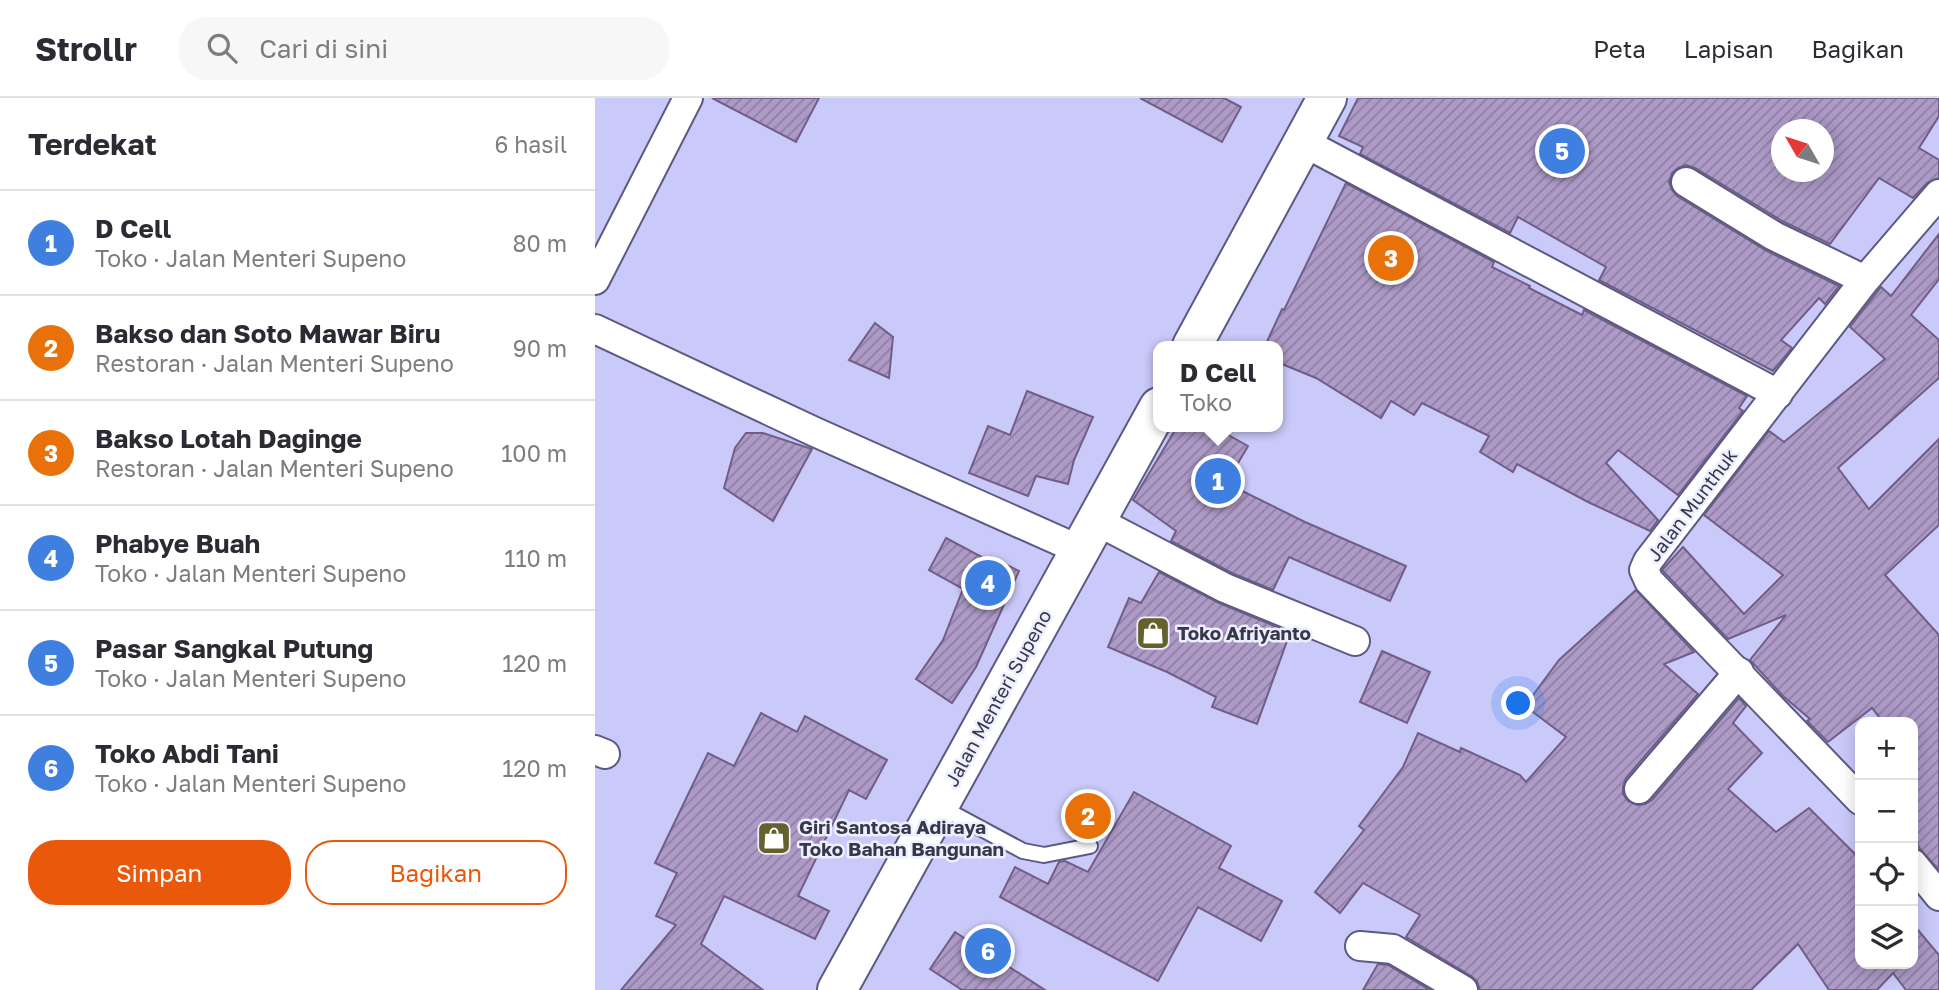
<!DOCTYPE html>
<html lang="id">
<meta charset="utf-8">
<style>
body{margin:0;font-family:"Golos Text",sans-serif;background:#f7f7f7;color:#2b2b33}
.controls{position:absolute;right:21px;bottom:21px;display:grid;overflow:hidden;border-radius:14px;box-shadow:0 4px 18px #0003}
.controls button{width:63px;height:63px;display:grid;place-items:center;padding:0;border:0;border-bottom:2px solid #e1e1e2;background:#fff;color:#2b2b33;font:35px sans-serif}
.compass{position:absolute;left:1176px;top:21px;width:63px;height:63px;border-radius:50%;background:#fff;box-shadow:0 4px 18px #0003;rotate:309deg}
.you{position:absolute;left:924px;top:606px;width:24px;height:24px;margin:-18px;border:5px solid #fff;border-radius:50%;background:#1a73e8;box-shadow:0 0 0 10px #1a73e833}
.badge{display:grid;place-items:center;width:46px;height:46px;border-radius:50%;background:#ea580c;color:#fff;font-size:23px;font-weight:700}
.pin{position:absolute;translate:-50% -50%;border:4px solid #fff;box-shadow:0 2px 7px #0006}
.popup{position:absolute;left:558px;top:243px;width:130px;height:91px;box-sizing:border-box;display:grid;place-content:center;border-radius:14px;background:#fff;filter:drop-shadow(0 2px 5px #0005);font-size:23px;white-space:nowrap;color:#7c7c81}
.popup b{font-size:26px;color:#2b2b33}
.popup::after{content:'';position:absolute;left:50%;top:100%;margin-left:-14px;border:14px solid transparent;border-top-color:#fff}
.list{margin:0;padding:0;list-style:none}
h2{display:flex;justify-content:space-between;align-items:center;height:91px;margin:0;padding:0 28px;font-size:30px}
h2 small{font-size:23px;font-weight:400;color:#7c7c81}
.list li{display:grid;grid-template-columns:46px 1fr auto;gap:21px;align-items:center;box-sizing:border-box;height:105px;padding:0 28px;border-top:2px solid #e1e1e2}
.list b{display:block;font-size:26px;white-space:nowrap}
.list p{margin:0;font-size:23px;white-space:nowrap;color:#7c7c81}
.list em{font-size:23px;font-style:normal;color:#7c7c81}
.actions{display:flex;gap:14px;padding:21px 28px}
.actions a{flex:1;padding:16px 0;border:2px solid #ea580c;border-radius:28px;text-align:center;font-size:24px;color:#ea580c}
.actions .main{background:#ea580c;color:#fff}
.icon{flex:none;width:38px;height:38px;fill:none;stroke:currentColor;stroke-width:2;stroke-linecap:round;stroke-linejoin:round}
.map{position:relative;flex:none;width:1344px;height:892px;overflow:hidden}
header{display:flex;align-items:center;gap:42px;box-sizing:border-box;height:98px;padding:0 35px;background:#fff;border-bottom:2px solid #e1e1e2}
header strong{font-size:33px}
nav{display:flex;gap:38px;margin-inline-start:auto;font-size:24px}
.search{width:490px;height:63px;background:#f7f7f7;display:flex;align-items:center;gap:18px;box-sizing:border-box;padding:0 24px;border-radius:28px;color:#7c7c81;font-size:26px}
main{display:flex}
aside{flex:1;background:#fff}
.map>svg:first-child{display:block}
.building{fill:url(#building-hatch);stroke:#715e87;stroke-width:2;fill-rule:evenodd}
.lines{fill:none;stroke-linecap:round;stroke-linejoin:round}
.lane-casing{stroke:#5c5a84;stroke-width:18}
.street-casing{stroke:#5c5a84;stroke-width:32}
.secondary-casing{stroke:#5c5a84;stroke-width:42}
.lane{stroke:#fff;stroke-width:14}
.street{stroke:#fff;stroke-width:28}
.secondary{stroke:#fff;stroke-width:38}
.labels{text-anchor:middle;stroke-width:5;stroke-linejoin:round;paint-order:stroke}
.street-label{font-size:19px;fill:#38384b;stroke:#eeeffe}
.poi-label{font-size:19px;font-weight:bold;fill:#38384b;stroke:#eeeffe;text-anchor:start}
</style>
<header>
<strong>Strollr</strong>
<div class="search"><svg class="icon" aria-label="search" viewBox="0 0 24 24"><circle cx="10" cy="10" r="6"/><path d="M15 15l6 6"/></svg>Cari di sini</div>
<nav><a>Peta</a><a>Lapisan</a><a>Bagikan</a></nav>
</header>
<main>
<aside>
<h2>Terdekat<small>6 hasil</small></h2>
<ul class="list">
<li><span class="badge" style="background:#3f7fe0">1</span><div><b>D Cell</b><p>Toko · Jalan Menteri Supeno</p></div><em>80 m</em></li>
<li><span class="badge" style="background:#e8710a">2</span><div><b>Bakso dan Soto Mawar Biru</b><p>Restoran · Jalan Menteri Supeno</p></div><em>90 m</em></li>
<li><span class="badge" style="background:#e8710a">3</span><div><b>Bakso Lotah Daginge</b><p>Restoran · Jalan Menteri Supeno</p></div><em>100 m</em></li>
<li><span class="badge" style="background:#3f7fe0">4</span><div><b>Phabye Buah</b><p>Toko · Jalan Menteri Supeno</p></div><em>110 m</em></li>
<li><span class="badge" style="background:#3f7fe0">5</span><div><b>Pasar Sangkal Putung</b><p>Toko · Jalan Menteri Supeno</p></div><em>120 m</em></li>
<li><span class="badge" style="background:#3f7fe0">6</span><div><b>Toko Abdi Tani</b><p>Toko · Jalan Menteri Supeno</p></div><em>120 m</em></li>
</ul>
<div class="actions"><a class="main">Simpan</a><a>Bagikan</a></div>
</aside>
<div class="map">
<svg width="1344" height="892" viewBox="0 0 1344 892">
<defs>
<pattern id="building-hatch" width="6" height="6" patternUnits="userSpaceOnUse" patternTransform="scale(1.75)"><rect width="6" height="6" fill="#ad9ac6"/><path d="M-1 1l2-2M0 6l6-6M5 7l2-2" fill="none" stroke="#8e7fa3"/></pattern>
</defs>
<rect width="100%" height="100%" fill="#cacafa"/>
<g class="building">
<polygon points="117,0 224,0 201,44"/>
<polygon points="545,0 629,0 646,9 627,44"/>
<path d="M 763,0 L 1344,0 L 1344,18 L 1324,50 L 1344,62 L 1344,80 L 1332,85 L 1318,100 L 1284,80 L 1235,146 L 1187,123 L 1100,70 L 1091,67 L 1083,70 L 1077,75 L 1074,84 L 1077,92 L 1082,98 L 1172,153 L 1244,188 L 1230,206 L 1224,200 L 1186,242 L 1197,250 L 1178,273 L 1004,182 L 1011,169 L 923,119 L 915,135 L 765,56 L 768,49 L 744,38 ZM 1186,32 L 1228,32 L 1228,74 L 1186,74 Z"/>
<polygon points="751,85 899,164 897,169 935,188 934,190 987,217 989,212 1152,298 1144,310 1148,313 1083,397 1023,352 1011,365 1063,422 1055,433 993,404 922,366 918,374 885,354 894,338 827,305 819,317 796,303 786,320 721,280 682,264 682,248 670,248 687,211 689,212"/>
<polygon points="1344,136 1344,181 1316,217 1344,242 1344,280 1243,370 1274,411 1344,341 1344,427 1290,477 1344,537 1344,772 1325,751 1318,738 1318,624 1288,624 1277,610 1233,644 1212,623 1215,621 1188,598 1155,562 1191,517 1133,541 1067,472 1088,449 1149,516 1188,477 1109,417 1174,333 1189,344 1290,261 1255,229 1286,189 1296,198"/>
<polygon points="280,225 298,239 294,280 254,262"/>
<polygon points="432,293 498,319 479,362 473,386 441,378 433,398 374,375 393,328 415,337"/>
<polygon points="582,329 619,329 653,348 636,377 638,379 633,386 710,424 811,468 795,503 694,459 678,492 637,475 576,443 581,433 538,402"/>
<polygon points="151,335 168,335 217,351 178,423 129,390 140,350"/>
<polygon points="351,440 394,463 396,459 424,473 381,569 357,605 321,581 348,542 368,491 334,472"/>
<polygon points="564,474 624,505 689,532 681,539 692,543 662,626 617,609 621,599 572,574 513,549 534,500 546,505"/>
<polygon points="1041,492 1099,554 1069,566 1103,596 1031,680 1028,689 1028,696 1033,703 1042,707 1050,706 1057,702 1144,600 1151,608 1138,625 1167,655 1133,691 1181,734 1214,710 1265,761 1265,866 1318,866 1318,826 1344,857 1344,892 1311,892 1298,875 1282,892 1234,892 1203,846 1156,892 885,892 882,883 876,878 811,839 825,817 768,785 745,815 720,794 769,732 764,728 808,669 823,635 865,654 866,650 925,677 931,684 971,639 930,608 964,562"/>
<polygon points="787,553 835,574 812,625 765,604"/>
<polygon points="166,615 202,634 210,618 292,662 271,701 254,692 203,798 234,813 220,841 129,798 106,846 168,892 26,892 81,827 61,818 82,775 60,765 113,655 139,668"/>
<polygon points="539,694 636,748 624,770 687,803 666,843 603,809 563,883 405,799 420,769 453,786 464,764 470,763 493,774"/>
<polygon points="360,834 450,892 367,892 335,871"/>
<polygon points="783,866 793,867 835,892 768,892"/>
</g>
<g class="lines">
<g class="lane-casing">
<polyline id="lane" points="344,708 428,753 449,757 495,748"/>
</g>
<g class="street-casing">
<g id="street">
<polyline points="708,44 1183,296"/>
<polyline points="1091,84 1179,138 1270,182"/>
<polyline points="0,182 93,0"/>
<polyline points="0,231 220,334 485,452"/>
<polyline points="502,423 630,490 760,543"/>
<polyline points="0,652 10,656"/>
<polyline points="1044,691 1144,574"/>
<polyline points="1265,702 1054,483 1049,472 1053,463 1270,182 1344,96"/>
<polyline points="1318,766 1344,798"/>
<polyline points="765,848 798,851 868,892"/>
</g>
</g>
<g class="secondary-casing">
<g id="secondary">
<polyline points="597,248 732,0"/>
<polyline points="242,892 564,309"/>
</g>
</g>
<use href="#lane" class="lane"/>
<use href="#street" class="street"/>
<use href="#secondary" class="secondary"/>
</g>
<defs>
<g id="shop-square" transform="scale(1.75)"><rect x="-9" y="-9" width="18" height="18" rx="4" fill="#65612d" stroke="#eeeffe"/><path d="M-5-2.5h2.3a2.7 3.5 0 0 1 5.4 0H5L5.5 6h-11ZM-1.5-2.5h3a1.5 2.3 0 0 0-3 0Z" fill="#fff"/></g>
</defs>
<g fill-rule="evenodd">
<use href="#shop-square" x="558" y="535"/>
<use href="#shop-square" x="179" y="740"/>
</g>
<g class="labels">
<g class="street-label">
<text transform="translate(1097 407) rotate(-53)" y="7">Jalan Munthuk</text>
<text transform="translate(403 600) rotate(-61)" y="7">Jalan Menteri Supeno</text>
</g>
<g class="poi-label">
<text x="582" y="542">Toko Afriyanto</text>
<text x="204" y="736">Giri Santosa Adiraya<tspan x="204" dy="22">Toko Bahan Bangunan</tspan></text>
</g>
</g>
</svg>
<div class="controls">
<button>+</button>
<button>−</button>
<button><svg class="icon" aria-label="locate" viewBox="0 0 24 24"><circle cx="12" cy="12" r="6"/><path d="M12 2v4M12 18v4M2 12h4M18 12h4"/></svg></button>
<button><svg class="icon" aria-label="layers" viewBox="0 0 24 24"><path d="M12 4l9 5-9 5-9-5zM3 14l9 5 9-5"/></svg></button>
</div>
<svg class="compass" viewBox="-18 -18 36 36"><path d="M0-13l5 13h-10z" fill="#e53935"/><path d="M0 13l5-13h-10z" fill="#7c7c81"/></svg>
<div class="you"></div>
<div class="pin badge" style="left:623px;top:383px;background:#3f7fe0">1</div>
<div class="popup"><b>D Cell</b>Toko</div>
<div class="pin badge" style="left:493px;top:718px;background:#e8710a">2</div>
<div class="pin badge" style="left:796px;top:160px;background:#e8710a">3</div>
<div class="pin badge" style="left:393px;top:485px;background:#3f7fe0">4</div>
<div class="pin badge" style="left:967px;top:53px;background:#3f7fe0">5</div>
<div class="pin badge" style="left:393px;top:853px;background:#3f7fe0">6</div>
</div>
</main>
